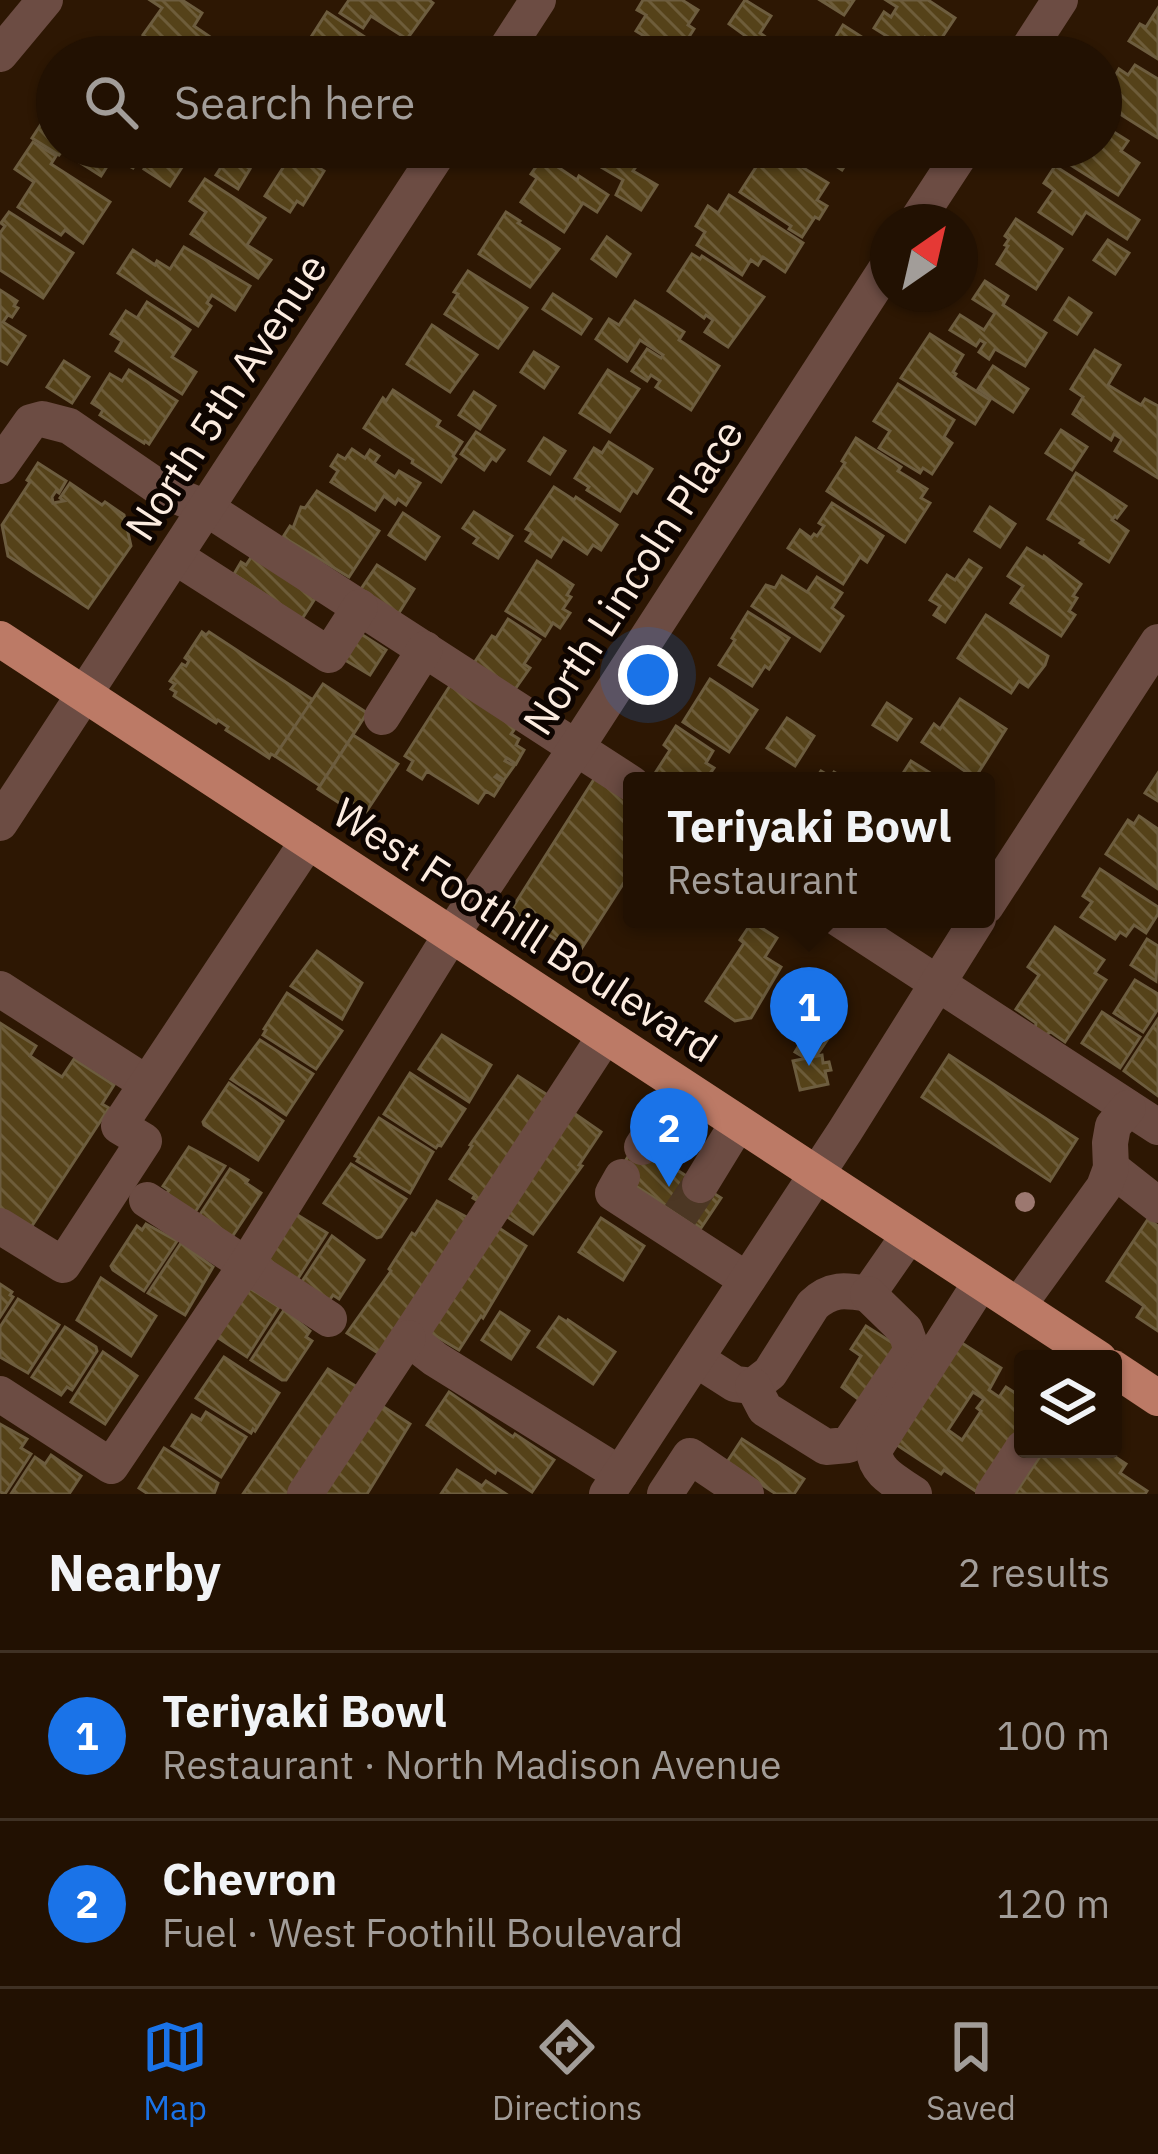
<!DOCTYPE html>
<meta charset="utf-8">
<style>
body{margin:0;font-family:"IBM Plex Sans",sans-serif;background:#2e1f11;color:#f1f3f6}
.controls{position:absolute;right:36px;bottom:36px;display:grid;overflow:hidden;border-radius:12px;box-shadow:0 3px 9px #0004}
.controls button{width:108px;height:108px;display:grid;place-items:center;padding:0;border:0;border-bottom:3px solid #3f3124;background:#221102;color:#f1f3f6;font:60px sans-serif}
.compass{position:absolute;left:870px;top:204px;width:108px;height:108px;border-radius:50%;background:#221102;box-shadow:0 3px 9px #0004;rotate:34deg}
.you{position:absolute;left:648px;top:675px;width:42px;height:42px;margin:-30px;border:9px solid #fff;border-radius:50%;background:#1a73e8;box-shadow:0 0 0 18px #1a73e833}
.badge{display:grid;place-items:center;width:78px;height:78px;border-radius:50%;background:#1a73e8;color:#fff;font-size:39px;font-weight:700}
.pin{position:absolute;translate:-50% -99px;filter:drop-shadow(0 3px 6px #0008)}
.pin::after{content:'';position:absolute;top:63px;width:42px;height:36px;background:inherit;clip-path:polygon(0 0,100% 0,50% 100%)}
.popup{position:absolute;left:623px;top:772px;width:372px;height:156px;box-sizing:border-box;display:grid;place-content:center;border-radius:12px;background:#221102;filter:drop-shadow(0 3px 9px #0005);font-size:39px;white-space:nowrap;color:#a29d99}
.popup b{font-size:45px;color:#f1f3f6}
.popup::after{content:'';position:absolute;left:50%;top:100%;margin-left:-24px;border:24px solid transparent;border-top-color:#221102}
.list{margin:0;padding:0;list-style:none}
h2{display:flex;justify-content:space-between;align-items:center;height:156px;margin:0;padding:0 48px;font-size:51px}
h2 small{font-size:39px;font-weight:400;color:#a29d99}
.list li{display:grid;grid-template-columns:78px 1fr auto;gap:36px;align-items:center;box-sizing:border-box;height:168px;padding:0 48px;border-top:3px solid #3f3124}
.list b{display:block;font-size:45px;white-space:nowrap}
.list p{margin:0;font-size:39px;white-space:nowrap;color:#a29d99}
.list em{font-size:39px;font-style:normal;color:#a29d99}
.icon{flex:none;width:66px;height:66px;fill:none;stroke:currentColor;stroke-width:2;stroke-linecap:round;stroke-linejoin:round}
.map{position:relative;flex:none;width:1158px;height:1494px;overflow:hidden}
.search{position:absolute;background:#221102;box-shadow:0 3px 9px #0004;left:36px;right:36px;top:36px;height:132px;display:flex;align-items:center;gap:30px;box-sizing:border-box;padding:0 42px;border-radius:66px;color:#a29d99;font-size:45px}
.sheet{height:492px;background:#221102}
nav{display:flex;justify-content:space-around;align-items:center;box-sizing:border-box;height:168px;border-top:3px solid #3f3124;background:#221102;font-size:33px;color:#a29d99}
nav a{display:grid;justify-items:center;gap:6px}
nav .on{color:#1a73e8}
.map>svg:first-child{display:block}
.building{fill:url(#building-back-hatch);stroke:#6d5d3f;stroke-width:3;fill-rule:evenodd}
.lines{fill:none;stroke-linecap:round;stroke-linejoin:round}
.minor-tunnel{stroke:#4c3724;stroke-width:36;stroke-dasharray:36 18;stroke-linecap:butt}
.minor{stroke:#6c4c43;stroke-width:36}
.major{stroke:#bc7a66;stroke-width:36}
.tree{fill:#9c7870}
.labels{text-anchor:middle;stroke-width:10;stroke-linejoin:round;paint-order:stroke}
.street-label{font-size:42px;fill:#fcece0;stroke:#0e0501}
</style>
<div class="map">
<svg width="1158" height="1494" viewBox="0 0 1158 1494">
<defs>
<pattern id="building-back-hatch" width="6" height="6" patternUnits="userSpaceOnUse" patternTransform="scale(3)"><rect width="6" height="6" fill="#554219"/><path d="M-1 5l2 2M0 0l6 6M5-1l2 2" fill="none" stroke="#6e5d3a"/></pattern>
</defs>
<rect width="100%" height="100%" fill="#2d1703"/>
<g class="building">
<polygon points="150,0 182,0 202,13 194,26 213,39 201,57 180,45 173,56 143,35 162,8"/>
<polygon points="349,0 429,0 433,3 407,39 371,16 363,28 340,13"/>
<polygon points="643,0 682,0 698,10 688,25 694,29 680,51 674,46 670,52 636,31 646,15 637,10"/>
<polygon points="745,0 771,16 760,33 771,41 765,50 729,24"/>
<polygon points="820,0 854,0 844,15"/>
<polygon points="886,0 928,0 955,18 937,45 925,37 917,50 900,39 898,43 874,28 884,12 891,17 897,7"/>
<polygon points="1158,8 1158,59 1129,41 1140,24 1146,27"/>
<polygon points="327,12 395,57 341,57 311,37"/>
<polygon points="843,25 882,50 895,57 848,57 831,45"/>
<polygon points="616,41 641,57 606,57"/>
<polygon points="124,42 148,57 108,57 110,53 115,56"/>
<polygon points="1135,65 1158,79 1158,138 1101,102 1101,91 1105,86 1108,88 1119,69 1128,75"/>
<polygon points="49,112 57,117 57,147 146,147 133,168 113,157 101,176 62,151 59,155 32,138"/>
<polygon points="1101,124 1128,141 1121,151 1139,163 1118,195 1055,155 1061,147 1101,147"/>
<polygon points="33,142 56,156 51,164 110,202 83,243 65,230 61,235 18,207 34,182 15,169"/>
<polygon points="159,147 165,147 186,161 170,186 144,169"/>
<polygon points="567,147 625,147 621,153 638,164 633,171 657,185 641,210 616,195 623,180"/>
<polygon points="769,147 828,183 817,200 827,206 819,219 815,217 802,237 789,229 791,226 740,192"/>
<polygon points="806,147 848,147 845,151 852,155 842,170"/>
<polygon points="293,152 324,171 303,205 297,201 290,212 265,196"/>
<polygon points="229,155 250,169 238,189 216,175"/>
<polygon points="543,157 577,180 579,176 608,195 597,212 583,203 564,232 521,202 537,178 531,174"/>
<polygon points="1055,166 1139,220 1127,239 1086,212 1072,234 1039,212 1054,190 1044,183"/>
<polygon points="205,179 265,218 247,245 271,260 258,278 191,234 206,212 190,201"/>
<polygon points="729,195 803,243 785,272 763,257 758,265 751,260 742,275 697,245 705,232 696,226 708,206 718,213"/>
<polygon points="9,212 73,253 43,298 0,270 0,233 5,226 1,223"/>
<polygon points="506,212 520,221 518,223 559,249 530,287 479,254"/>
<polygon points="1016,219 1062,249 1036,289 997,264 1008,246 1005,245 1009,239 1005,236"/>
<polygon points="607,237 630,254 616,276 592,259"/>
<polygon points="1108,240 1129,253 1115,274 1094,260"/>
<polygon points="184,247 250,286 235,310 212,295 207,303 211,306 198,326 118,273 133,250 155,265 157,261 170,269"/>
<polygon points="692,254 700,259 702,256 764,297 728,347 705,332 713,320 706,315 704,318 668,291"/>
<polygon points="468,271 527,308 498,348 445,314 458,294 454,292"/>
<polygon points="985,281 1008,296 1003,305 1046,333 1025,366 995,349 989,359 979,352 985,343 980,340 976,346 950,330 960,315 984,330 995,313 973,299"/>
<polygon points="0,290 17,301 14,306 18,308 12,317 8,315 3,322 25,336 7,364 0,360"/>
<polygon points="553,294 591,319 581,334 543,309"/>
<polygon points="1069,298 1091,313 1077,334 1055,320"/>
<polygon points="635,301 684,332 679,340 719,366 691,410 656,387 660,381 651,375 647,381 632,371 647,349 661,358 663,355 640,340 627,361 596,339 609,319 619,325"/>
<polygon points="147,302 190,330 172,357 196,372 182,394 116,351 122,341 111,334 126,311 137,318"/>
<polygon points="432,325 477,355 450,392 407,364"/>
<polygon points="930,334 963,355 953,372 956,374 954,377 990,400 975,424 901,378"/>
<polygon points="1095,350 1120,365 1108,385 1141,405 1145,399 1158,406 1158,478 1115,451 1122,439 1114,434 1111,440 1073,414 1083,397 1071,389"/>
<polygon points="534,352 558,367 544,388 521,372"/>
<polygon points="64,361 89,377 72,403 47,387"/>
<polygon points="993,366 1028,389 1013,412 978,389"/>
<polygon points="129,370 177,401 149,444 145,441 144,443 100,415 103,410 92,403 110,374 122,381"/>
<polygon points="608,370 639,389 610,432 580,413"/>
<polygon points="898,384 954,420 944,437 952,443 932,474 923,468 920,473 879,448 890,431 874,421"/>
<polygon points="393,390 440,421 437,426 462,442 453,456 456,459 441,482 412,463 413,460 364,428 383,398 386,401"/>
<polygon points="474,392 495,406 480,429 459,415"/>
<polygon points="1061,430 1087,447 1072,470 1046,453"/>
<polygon points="476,432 504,450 496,461 492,458 484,470 461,454"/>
<polygon points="544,438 565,451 550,474 529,461"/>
<polygon points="856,438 901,467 898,471 927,489 921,498 930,503 905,542 827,491 845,463 842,461"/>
<polygon points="609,442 652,469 637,493 633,490 620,511 587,490 589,487 575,478 594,448 602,453"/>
<polygon points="352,449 365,458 370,450 379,456 374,463 395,477 399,471 420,483 406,505 398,499 395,504 384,496 375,510 331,482 338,471 331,466 338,455 345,459"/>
<polygon points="38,463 66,481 59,493 56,491 52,497 53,503 64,501 60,498 70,483 102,505 105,502 124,515 131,546 88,608 8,556 2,525 30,482 27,480"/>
<polygon points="1076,473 1126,506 1117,518 1115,516 1112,520 1128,531 1109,562 1080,543 1083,540 1048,519"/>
<polygon points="554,487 574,500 576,497 617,525 601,550 593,545 587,554 563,538 551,557 526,541 532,532 526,529"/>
<polygon points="317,491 379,531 349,577 283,537 290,526 293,528 301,507 305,508"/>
<polygon points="832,503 883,536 867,562 860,557 843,584 788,548 800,530 811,538 814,534 817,536 824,526 819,523"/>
<polygon points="990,507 1015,524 1000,547 975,531"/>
<polygon points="474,512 512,536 498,558 474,543 478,538 463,528"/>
<polygon points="403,513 439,537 425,559 389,535"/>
<polygon points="1027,548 1043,558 1044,556 1081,584 1073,596 1077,598 1069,611 1075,615 1061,636 1011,603 1023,586 1008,576"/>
<polygon points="254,553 318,594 302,619 234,574 241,562 246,565"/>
<polygon points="969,560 981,568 945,622 934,615 940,606 930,600 947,575 955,580"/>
<polygon points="537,561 573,585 567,595 571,597 563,609 570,613 560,628 553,623 545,636 506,611"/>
<polygon points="377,565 414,589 397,616 359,592"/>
<polygon points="782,576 807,592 817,577 842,593 832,608 843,616 820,651 752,606 766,585 775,588"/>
<polygon points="748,612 789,638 769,669 765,666 752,686 719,665 735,640 732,638"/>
<polygon points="986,615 1048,656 1045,665 1028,687 1019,681 1011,693 958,658"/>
<polygon points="508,619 540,640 524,664 530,668 513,692 472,666 492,636 496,638"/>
<polygon points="202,632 206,635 209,632 313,700 275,756 271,754 269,758 226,730 228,727 218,720 216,723 174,696 176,692 171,689 175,684 170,681 182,664 186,666 189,661 185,658"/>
<polygon points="361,634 386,650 370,675 345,660"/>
<polygon points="710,679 757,710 729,752 683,722"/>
<polygon points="453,681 519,723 511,734 519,739 516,745 524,750 516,764 507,758 505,761 514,766 504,780 497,775 495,777 503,782 494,796 486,791 478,803 427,771 422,779 408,770 413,761 405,756"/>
<polygon points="323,684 367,713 320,786 275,756"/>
<polygon points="960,699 1006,729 975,778 922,742 934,724 940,729"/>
<polygon points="887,703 911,719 897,740 873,725"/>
<polygon points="787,718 814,736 795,766 767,748"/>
<polygon points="676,726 713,751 706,763 714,768 711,772 719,778 717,781 650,781 670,750 664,745"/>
<polygon points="353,735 398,764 362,818 318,789"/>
<polygon points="911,761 943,781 898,781"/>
<polygon points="821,771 831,777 834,772 849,781 814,781"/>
<polygon points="1158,773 1158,801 1145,793"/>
<polygon points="596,776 632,799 632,870 578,954 518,915 513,907"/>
<polygon points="1139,816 1158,829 1158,889 1106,854 1128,820 1134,824"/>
<polygon points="1100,869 1158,907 1158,914 1146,933 1134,925 1126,936 1120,932 1115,939 1081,917 1092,902 1083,896"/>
<polygon points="752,922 777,938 765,957 781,967 751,1018 735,1021 706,1001 744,943 740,940"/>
<polygon points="1055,927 1104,960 1095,973 1106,980 1065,1042 1051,1032 1045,1035 1035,1030 1036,1023 1016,1009 1039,975 1028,967"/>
<polygon points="1147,939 1158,946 1156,981 1131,965"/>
<polygon points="317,951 362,983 342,1019 291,986"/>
<polygon points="1135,980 1158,994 1158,1009 1143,1032 1114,1013"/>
<polygon points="287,993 342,1031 316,1069 263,1035 266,1030 264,1029"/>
<polygon points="1102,1012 1140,1037 1120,1068 1082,1043"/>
<polygon points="1158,1019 1158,1096 1124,1071"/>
<polygon points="814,1021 832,1033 817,1055 810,1050 805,1058 795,1052"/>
<polygon points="0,1023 36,1046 30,1056 62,1077 74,1059 114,1085 102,1104 109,1108 28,1232 0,1213"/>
<polygon points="442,1035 491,1065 469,1102 419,1069"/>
<polygon points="260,1040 313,1074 286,1115 231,1079"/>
<polygon points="822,1055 823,1063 829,1062 831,1070 825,1071 828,1084 800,1090 793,1061"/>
<polygon points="949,1055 1077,1139 1050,1181 922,1097"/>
<polygon points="410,1073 465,1109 441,1146 438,1145 436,1148 384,1114"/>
<polygon points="518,1076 552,1098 483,1204 473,1198 475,1195 450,1179 472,1146 470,1145"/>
<polygon points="229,1083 283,1121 258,1160 204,1125 203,1122"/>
<polygon points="568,1109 601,1132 579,1165 582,1166 533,1234 500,1212"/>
<polygon points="379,1118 433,1152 410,1193 357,1161 359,1158 355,1156"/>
<polygon points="636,1144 721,1198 701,1228 617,1174"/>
<polygon points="189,1147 225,1166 192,1217 163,1198 169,1190 163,1186"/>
<polygon points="351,1164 406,1199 381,1237 377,1238 324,1203"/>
<polygon points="230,1169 248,1180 246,1183 261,1193 230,1240 197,1219"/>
<polygon points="437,1201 472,1220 381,1355 347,1333 391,1271 389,1269 412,1233 415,1235"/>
<polygon points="291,1211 327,1233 295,1283 261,1259"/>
<polygon points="601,1218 644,1246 623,1280 579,1252"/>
<polygon points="1148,1219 1158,1226 1158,1331 1137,1317 1144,1306 1107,1281"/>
<polygon points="146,1224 177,1241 144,1291 113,1270 111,1266 137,1226 142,1230"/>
<polygon points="493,1224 526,1246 483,1318 481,1316 459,1350 424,1329"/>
<polygon points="332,1236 364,1260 339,1299 333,1295 327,1304 299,1286"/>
<polygon points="181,1243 213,1267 185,1315 148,1293"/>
<polygon points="101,1278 156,1316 131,1356 77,1320"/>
<polygon points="0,1284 12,1292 10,1295 13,1297 0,1317"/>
<polygon points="245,1285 279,1307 247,1357 211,1333"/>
<polygon points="18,1299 59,1325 28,1373 0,1357 0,1327"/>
<polygon points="284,1310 310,1331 306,1337 312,1341 286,1380 282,1380 251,1360"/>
<polygon points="500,1312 529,1331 511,1359 482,1340"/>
<polygon points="559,1317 567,1322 568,1320 615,1352 593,1384 538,1347"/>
<polygon points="866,1326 902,1349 862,1402 842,1387 861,1356 851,1349"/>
<polygon points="65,1327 96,1347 97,1351 72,1390 67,1387 61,1395 32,1377"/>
<path d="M 954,1338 L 1001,1368 L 989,1390 L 999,1397 L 1006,1387 L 1023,1398 L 1023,1434 L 980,1494 L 944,1470 L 941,1474 L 891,1441 ZM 973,1392 L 984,1399 L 977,1408 L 981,1411 L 962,1440 L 948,1430 Z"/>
<polygon points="103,1352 137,1376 105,1424 71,1402"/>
<polygon points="224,1357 279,1393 255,1431 253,1429 251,1433 196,1398"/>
<polygon points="328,1369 362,1390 296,1494 243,1494"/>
<polygon points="449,1392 513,1437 515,1434 554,1460 532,1492 497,1469 495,1473 427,1425"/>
<polygon points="376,1402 410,1424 367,1494 316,1494"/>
<polygon points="206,1412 246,1437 221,1477 172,1446 192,1415 201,1420"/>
<polygon points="0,1424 27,1439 21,1448 31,1454 5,1494 0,1492"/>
<polygon points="742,1439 804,1479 794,1494 776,1494 727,1462"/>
<polygon points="164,1448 218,1483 214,1494 148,1494 139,1488"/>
<polygon points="1045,1449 1103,1449 1126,1464 1120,1473 1147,1491 1145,1494 1015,1494"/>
<polygon points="51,1455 81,1476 69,1494 11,1494 35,1457 45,1464"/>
<polygon points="457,1470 482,1486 486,1481 506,1494 441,1494"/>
</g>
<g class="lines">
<polyline class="minor-tunnel" points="680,1215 700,1185"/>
<g class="minor">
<polyline points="0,54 45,0"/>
<polyline points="501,57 538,0"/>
<polyline points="1023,57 1060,0"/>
<polyline points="916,222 965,147"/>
<polyline points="0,466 31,422 42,419 69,426 164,491 206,508 632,784"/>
<polyline points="176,557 329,655 360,607"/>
<polyline points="382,717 425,649"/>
<polyline points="0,823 442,147"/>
<polyline points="986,906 1158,642"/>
<polyline points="839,919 1158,1127"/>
<polyline points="0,989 146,1083"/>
<polyline points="605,1036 408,1338 435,1359 620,1474"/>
<polyline points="642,1147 681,1086"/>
<polyline points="1111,1168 1158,1205"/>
<polyline points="622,1177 613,1193 747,1280"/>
<polyline points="700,1185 738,1123"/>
<polyline points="147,1200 329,1319"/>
<polyline points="0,1226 63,1265 144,1141 119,1126 308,841"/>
<polyline points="1018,1306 1104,1187 1111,1168 1110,1143 1113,1126 1128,1108"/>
<path d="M 696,1359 L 735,1384 L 753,1386 L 770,1373 L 813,1305 C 831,1288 845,1290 868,1294 L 909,1235"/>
<polyline points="753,1386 765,1409 826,1447 848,1445 912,1350 905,1330 868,1294"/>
<polyline points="0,1394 111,1466 246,1265 451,935 576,748 888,266"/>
<polyline points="305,1494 408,1338"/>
<polyline points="607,1494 845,1131 978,919"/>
<polyline points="665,1494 690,1456 746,1494"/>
<path d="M 914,1494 C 897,1482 875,1473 874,1450 L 981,1282"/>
<polyline points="993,1494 1023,1448"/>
</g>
<g class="major">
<polyline points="0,639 1099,1359"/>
<polyline points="1113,1368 1158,1398"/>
</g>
</g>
<circle class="tree" cx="1025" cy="1202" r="10"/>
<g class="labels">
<g class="street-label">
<text transform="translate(226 397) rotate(-57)" y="15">North 5th Avenue</text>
<text transform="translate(633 577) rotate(-57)" y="15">North Lincoln Place</text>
<text transform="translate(525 930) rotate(33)" y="15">West Foothill Boulevard</text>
</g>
</g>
</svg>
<div class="controls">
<button><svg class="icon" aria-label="layers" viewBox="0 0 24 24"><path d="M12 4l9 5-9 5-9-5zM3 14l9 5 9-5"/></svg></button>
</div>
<svg class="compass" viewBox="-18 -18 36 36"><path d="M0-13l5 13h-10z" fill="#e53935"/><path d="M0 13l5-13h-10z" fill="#a29d99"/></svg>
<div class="you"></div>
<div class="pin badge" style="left:809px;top:1066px">1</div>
<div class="popup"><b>Teriyaki Bowl</b>Restaurant</div>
<div class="pin badge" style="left:669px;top:1187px">2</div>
<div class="search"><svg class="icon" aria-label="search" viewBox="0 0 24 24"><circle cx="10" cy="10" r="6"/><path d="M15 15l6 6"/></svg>Search here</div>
</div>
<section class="sheet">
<h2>Nearby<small>2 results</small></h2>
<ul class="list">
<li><span class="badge">1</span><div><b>Teriyaki Bowl</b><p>Restaurant · North Madison Avenue</p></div><em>100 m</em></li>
<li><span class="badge">2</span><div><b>Chevron</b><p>Fuel · West Foothill Boulevard</p></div><em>120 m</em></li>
</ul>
</section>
<nav>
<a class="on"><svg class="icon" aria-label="map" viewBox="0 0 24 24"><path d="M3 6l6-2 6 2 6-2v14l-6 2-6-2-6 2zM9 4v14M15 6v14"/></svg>Map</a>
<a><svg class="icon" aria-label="directions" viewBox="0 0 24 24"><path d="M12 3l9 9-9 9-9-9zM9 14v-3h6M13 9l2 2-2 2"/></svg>Directions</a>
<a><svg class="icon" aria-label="saved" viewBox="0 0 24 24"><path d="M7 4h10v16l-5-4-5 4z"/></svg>Saved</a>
</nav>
